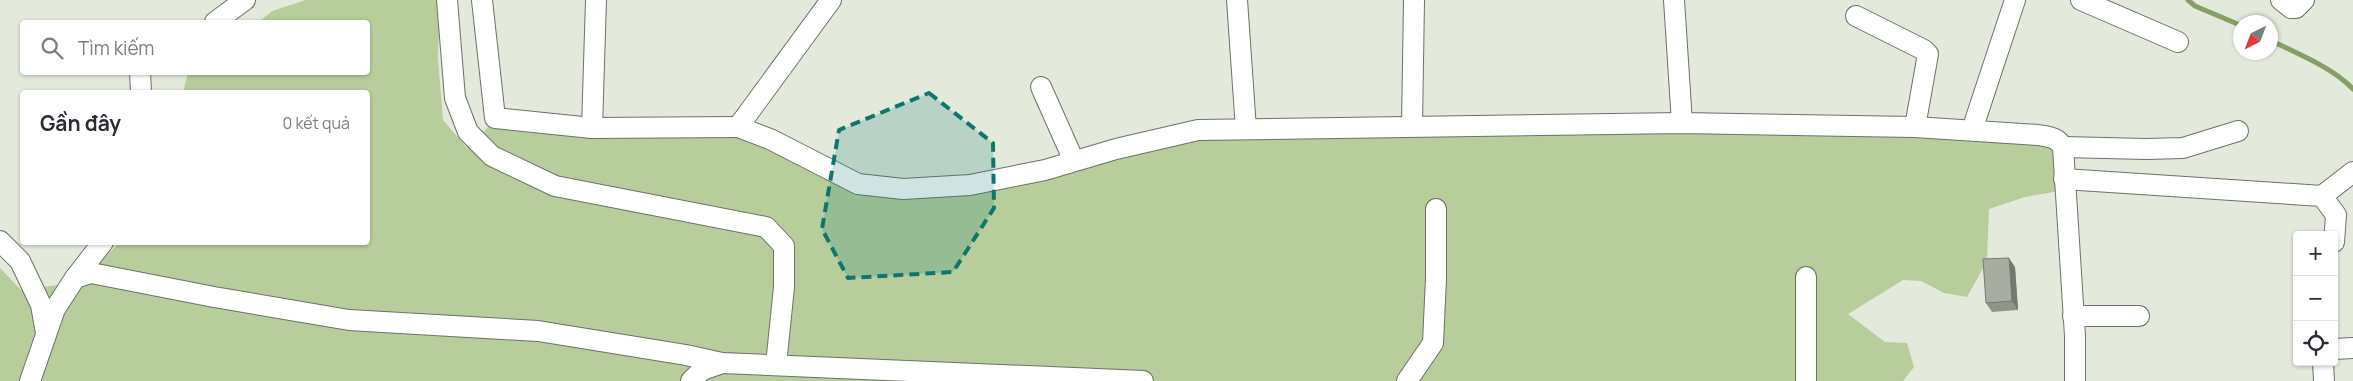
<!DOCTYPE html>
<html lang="vi">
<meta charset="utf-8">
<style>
body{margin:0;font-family:Manrope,sans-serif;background:#f7f7f7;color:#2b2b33}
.controls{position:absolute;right:15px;bottom:15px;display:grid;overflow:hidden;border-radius:5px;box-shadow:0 1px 4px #0004}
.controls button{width:45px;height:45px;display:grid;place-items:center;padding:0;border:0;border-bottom:1px solid #e1e1e2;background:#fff;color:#2b2b33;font:25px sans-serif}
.compass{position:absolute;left:2233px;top:15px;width:45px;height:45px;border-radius:50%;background:#fff;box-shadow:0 1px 4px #0004;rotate:222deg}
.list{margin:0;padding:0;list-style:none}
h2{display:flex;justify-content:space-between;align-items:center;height:65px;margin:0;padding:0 20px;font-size:21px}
h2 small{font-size:16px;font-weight:400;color:#7c7c81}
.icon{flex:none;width:28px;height:28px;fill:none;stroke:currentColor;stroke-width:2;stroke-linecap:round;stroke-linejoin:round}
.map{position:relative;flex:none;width:2353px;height:381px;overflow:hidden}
.search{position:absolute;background:#fff;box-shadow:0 1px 4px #0004;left:20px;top:20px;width:350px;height:55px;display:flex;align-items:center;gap:12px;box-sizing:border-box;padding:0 18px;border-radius:5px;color:#7c7c81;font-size:19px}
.panel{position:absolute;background:#fff;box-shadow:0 1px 4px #0004;left:20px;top:90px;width:350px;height:155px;border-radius:5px}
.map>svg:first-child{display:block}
.green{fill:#b7cd9c}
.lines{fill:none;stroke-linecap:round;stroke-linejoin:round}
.stream{stroke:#869f65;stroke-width:5}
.minor-casing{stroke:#6c7265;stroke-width:22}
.minor{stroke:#fff;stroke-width:20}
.wall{fill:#90958a}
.shaded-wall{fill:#757970}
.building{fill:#a7ada0;stroke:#757970}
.marked{fill:#0f766e;fill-opacity:0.2;stroke:#0f766e;stroke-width:4;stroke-dasharray:10 6;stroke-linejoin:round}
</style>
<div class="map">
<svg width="2353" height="381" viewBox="0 0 2353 381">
<rect width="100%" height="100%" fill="#e3eadb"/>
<polygon class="green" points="306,0 440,0 438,58 443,120 467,148 492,123 737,132 903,195 1199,136 1412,132 1914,133 2055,145 2059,191 2025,197 1989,209 1987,261 1967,297 1944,293 1921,281 1903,280 1848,314 1885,342 1907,343 1914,367 1903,381 0,381 0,268 21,290 87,281 103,259 119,243 368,242 368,92 183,92 188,73 368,72 368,22 259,22 272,11"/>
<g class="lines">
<g class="stream">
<polyline points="2188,0 2195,6 2240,25"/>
<path d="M 2270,40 C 2298,54 2332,67 2353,89"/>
</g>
<g class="minor-casing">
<g id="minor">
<polyline points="447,0 455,98 468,132 492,156 555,186 766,227 784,246 784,287 776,365"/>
<polyline points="482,0 495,118 592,128 738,127"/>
<path d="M 831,0 L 738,127 L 770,139 L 858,184 L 903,189 L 970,185 L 1045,170 L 1116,149 L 1198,130 L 1682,123 L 1915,127 L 2038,135 C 2049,137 2057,137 2063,147 L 2075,336 L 2075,381"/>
<polyline points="1237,0 1246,129"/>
<polyline points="1674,0 1682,123"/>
<polyline points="2081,0 2178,42"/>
<polyline points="2281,0 2291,8 2296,8 2304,0"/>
<polyline points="1856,16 1924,50 1928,54 1915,127"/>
<polyline points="215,22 245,0"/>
<polyline points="140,72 141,92"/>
<polyline points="1041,87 1074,161"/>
<polyline points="1412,126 1414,0"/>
<polyline points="592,128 596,0"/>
<polyline points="1972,130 2015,0"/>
<polyline points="2063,147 2146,149 2183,148 2238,131"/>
<polyline points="2064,179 2322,196 2336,215 2334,242"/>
<polyline points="2322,196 2353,172"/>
<polyline points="0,241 20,261 41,305 46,333"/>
<polyline points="1806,277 1806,381"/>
<polyline points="75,278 103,242"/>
<polyline points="2073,316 2139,316"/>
<polyline points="2334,349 2353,348"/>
<polyline points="2323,362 2324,381"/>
<polyline points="30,381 55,309 75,278 91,273 214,297 349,320 538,331 686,355 722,363 1143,381"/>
<polyline points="691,381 702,370 722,363"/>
<polyline points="1407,381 1433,343 1436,278 1436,209"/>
</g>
</g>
<use href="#minor" class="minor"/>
</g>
<polygon class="wall" points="2015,267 2018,310 1992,312 1986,303"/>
<polygon class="shaded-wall" points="2009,258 2015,267 2018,310 2012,301"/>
<polygon class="building" points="2009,258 2012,301 1986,303 1983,259"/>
<path class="marked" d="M 929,93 L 993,143 L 994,208 L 953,272 L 848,278 L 822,229 L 839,130 Z"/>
</svg>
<div class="controls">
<button>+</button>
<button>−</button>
<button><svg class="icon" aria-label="locate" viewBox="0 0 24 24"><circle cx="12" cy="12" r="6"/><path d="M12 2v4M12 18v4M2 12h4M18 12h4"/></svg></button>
</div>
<svg class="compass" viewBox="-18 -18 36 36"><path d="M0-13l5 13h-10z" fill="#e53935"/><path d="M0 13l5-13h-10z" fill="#7c7c81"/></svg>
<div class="search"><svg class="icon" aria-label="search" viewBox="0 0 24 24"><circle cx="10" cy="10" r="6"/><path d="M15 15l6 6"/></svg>Tìm kiếm</div>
<section class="panel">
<h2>Gần đây<small>0 kết quả</small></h2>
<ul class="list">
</ul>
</section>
</div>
